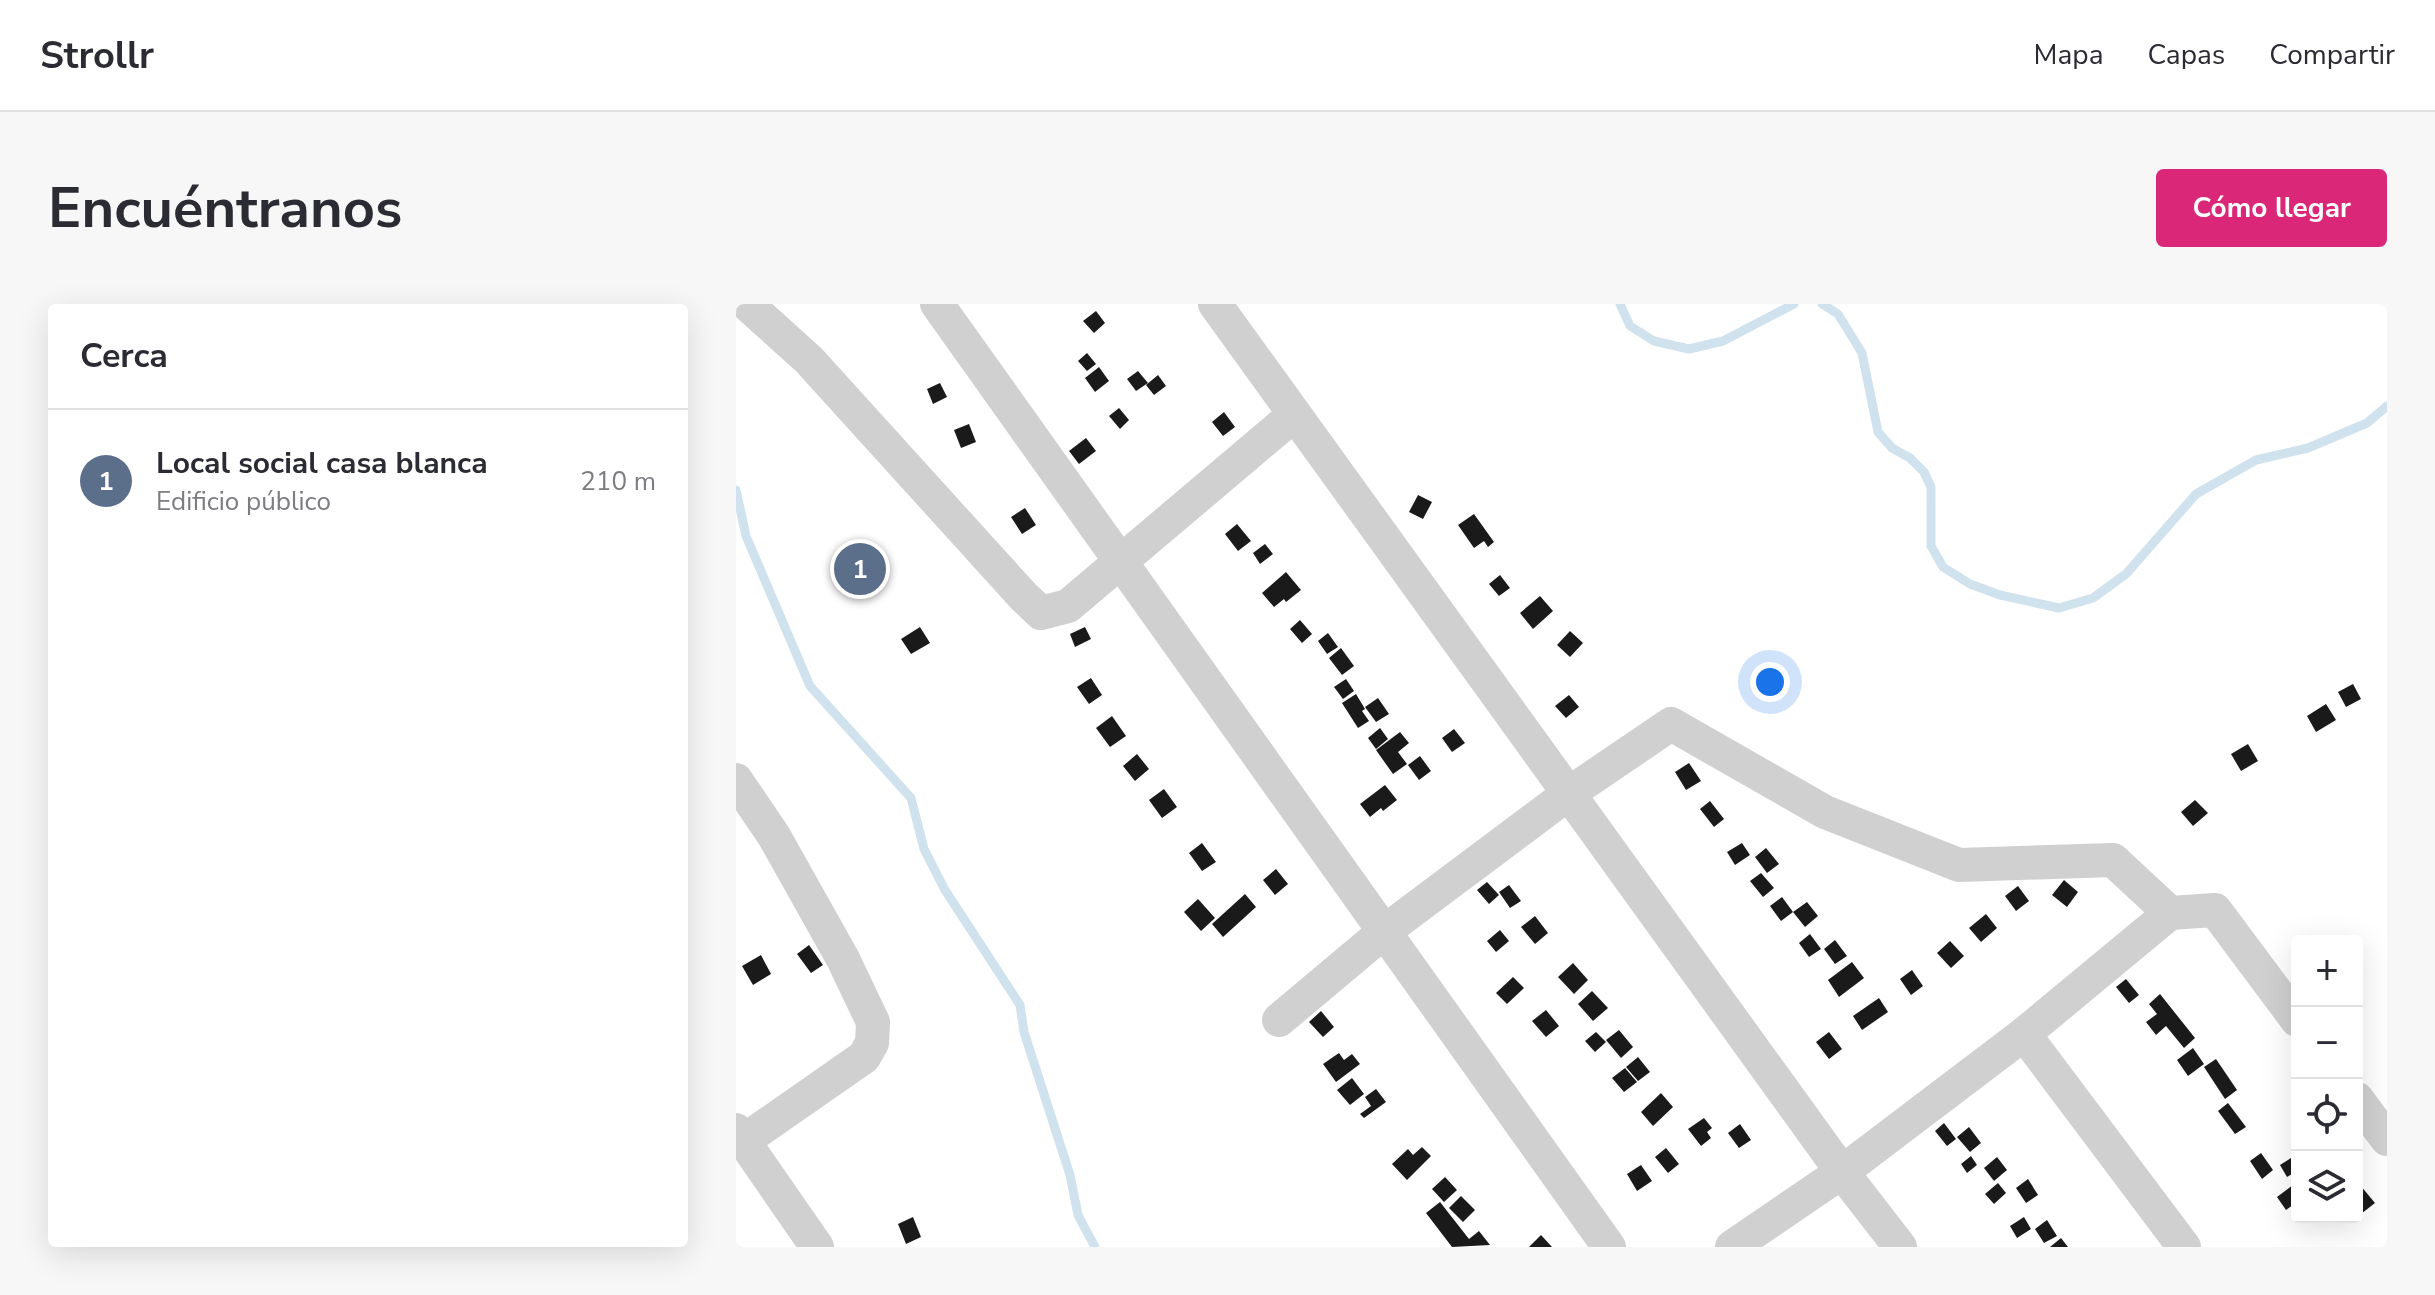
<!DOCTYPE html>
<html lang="es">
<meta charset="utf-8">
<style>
body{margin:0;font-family:"Nunito Sans",sans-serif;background:#f7f7f7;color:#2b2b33}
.controls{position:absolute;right:24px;bottom:24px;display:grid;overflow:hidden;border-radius:8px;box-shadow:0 8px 32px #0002}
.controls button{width:72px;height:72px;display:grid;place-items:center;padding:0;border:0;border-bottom:2px solid #e1e1e2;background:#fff;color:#2b2b33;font:40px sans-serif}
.you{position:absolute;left:1034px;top:378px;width:28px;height:28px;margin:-20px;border:6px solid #fff;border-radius:50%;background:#1a73e8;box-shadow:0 0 0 12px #1a73e833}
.badge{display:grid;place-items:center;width:52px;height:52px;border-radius:50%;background:#db2777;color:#fff;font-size:26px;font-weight:700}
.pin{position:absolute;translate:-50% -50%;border:4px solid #fff;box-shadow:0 2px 8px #0006}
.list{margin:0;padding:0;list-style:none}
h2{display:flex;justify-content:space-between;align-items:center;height:104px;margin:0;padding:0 32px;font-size:34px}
h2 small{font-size:26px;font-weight:400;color:#7c7c81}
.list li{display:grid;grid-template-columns:52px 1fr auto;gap:24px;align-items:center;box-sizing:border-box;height:144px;padding:0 32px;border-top:2px solid #e1e1e2}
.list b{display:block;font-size:30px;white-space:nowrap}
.list p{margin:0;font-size:26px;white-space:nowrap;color:#7c7c81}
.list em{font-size:26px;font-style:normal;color:#7c7c81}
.icon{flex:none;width:44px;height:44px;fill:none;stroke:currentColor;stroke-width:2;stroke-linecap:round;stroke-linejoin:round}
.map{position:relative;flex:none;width:1651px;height:943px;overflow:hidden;border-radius:8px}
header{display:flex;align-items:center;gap:48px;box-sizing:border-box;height:112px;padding:0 40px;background:#fff;border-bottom:2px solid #e1e1e2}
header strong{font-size:38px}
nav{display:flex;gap:44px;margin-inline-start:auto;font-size:28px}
.intro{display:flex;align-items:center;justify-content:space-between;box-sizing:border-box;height:192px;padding:0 48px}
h1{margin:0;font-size:56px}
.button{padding:20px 36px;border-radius:8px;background:#db2777;color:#fff;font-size:28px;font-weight:700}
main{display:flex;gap:48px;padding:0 48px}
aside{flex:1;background:#fff;border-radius:8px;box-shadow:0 8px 32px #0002}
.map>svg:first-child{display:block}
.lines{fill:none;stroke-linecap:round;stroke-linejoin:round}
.stream{stroke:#cfe2ee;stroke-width:9}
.building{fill:#1a1a1a}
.minor{stroke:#d0d0d0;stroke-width:34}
</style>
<header>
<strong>Strollr</strong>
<nav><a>Mapa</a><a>Capas</a><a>Compartir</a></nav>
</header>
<div class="intro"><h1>Encuéntranos</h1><a class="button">Cómo llegar</a></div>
<main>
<aside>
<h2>Cerca<small></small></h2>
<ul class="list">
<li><span class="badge" style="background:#5c6f8a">1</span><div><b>Local social casa blanca</b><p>Edificio público</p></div><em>210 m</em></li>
</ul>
</aside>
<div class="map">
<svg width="1651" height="943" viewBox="0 0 1651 943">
<rect width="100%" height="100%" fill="#fff"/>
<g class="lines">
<g class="stream">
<polyline points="884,0 894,22 918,37 953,45 987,37 1058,0"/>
<polyline points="1086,0 1102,10 1126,49 1142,128 1156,144 1174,154 1188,168 1195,183 1195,242 1207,263 1234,280 1264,291 1323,304 1357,294 1390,270 1460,190 1520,156 1572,144 1631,119 1651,102"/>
<polyline points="0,186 10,232 74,382 175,494 188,545 209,586 284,701 288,728 334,871 342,911 359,943"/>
</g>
</g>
<g class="building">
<polygon points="360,7 369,19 358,29 347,17"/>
<polygon points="351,49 360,60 351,67 342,57"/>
<polygon points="363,63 373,77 359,88 349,74"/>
<polygon points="402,67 412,79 400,87 391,75"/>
<polygon points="422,71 430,82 418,91 410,81"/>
<polygon points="204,79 211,93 197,100 191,85"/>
<polygon points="383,104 393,116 384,125 373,112"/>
<polygon points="488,108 499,123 487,132 476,118"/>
<polygon points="233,120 240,138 225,144 218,126"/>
<polygon points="350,134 360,147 343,160 333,147"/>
<polygon points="682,191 696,198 687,215 673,208"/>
<polygon points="289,204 300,221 286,230 275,213"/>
<polygon points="738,210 758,238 752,243 748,237 738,244 722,221"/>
<polygon points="501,220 515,237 502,247 489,230"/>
<polygon points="529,240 537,250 524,260 517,249"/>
<polygon points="550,268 565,286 550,298 548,295 538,303 526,289"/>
<polygon points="764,271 774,284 763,292 753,280"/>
<polygon points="804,292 817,307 797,325 784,309"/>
<polygon points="564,316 576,330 566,339 554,325"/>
<polygon points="184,323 194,339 175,350 165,335"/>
<polygon points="349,323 355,335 339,343 334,330"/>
<polygon points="834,327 847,339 834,353 821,341"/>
<polygon points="592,329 602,343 591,350 582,337"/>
<polygon points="605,344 618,362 606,371 593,354"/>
<polygon points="355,374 366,391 353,400 341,383"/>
<polygon points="610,375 618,387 607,395 598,383"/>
<polygon points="1617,380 1625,395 1610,403 1602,388"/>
<polygon points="620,390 629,405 626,407 633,417 622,424 606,399"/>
<polygon points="833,391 843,403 830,414 819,402"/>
<polygon points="642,394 653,410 640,418 629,403"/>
<polygon points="1590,400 1600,416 1580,428 1571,412"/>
<polygon points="376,412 390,432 374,443 360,424"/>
<polygon points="644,424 652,435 640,445 632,434"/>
<polygon points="718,425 729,439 716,448 706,434"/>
<polygon points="664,428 673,439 662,448 671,460 657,470 640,446"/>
<polygon points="1512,440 1522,457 1505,467 1495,450"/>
<polygon points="401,450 413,465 399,477 387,462"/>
<polygon points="684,452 695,467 683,476 672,461"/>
<polygon points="953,459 965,477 950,486 939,468"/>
<polygon points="649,481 661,496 647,507 645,504 634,513 624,500"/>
<polygon points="428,485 441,503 426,514 413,496"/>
<polygon points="1459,496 1472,509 1457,522 1445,508"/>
<polygon points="974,497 988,515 978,523 964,505"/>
<polygon points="466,539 480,558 466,567 453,549"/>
<polygon points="1006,539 1014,551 999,561 991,548"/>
<polygon points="1030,544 1043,560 1031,569 1019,553"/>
<polygon points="540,565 552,580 539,591 527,576"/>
<polygon points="1025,569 1038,584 1027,593 1014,577"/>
<polygon points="1328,576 1342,588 1331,603 1316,591"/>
<polygon points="751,578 763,591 753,600 741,586"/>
<polygon points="773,581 785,597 774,604 763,588"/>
<polygon points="1282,582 1293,597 1280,607 1269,592"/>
<polygon points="509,590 520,603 487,633 476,620"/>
<polygon points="1046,593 1057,608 1045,617 1034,602"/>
<polygon points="462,595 479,614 465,627 448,608"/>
<polygon points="1071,598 1082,612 1069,623 1057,608"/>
<polygon points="1250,610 1261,624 1245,638 1233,624"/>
<polygon points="799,612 812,629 799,640 785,623"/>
<polygon points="764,626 773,637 760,648 751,637"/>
<polygon points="1074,630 1085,645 1073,653 1063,639"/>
<polygon points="1099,636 1111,652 1099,660 1088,645"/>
<polygon points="1214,637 1228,652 1215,664 1201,649"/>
<polygon points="73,641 87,661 75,669 61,650"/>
<polygon points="25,651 35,670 17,681 6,662"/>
<polygon points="1116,658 1128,674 1103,693 1092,676"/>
<polygon points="837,659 852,676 838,690 822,673"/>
<polygon points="1176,666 1187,682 1175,691 1164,675"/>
<polygon points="777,673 788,684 771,700 760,689"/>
<polygon points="1390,675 1403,691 1393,699 1380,683"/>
<polygon points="856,687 872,704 857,717 842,700"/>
<polygon points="1424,690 1459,734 1448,744 1430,722 1420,731 1410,718 1421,710 1413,700"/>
<polygon points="1143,694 1152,708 1126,726 1117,712"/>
<polygon points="810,706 823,722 810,733 796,717"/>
<polygon points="585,707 598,723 587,733 573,718"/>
<polygon points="883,726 897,743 885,754 870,736"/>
<polygon points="860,728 870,738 859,748 849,737"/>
<polygon points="1093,728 1106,745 1093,755 1080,738"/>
<polygon points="1457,744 1468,760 1452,772 1441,756"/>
<polygon points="603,749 608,756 616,750 624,760 600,778 587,760"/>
<polygon points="902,753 914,768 902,777 890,763"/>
<polygon points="1480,755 1501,786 1489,795 1468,763"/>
<polygon points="889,764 901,778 888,788 876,774"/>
<polygon points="616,774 628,790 614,801 601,786"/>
<polygon points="640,785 650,798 628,814 624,810 635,802 629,793"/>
<polygon points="925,789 937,803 917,822 905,808"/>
<polygon points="1492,799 1510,823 1499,830 1482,807"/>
<polygon points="968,814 976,824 971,828 975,834 965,842 952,825"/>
<polygon points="1208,819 1220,835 1211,842 1199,827"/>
<polygon points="1004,820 1015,836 1003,844 992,829"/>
<polygon points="1233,823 1245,839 1234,848 1221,833"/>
<polygon points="686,843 695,852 671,876 656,860 672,845 677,851"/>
<polygon points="930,844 943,860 932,869 919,853"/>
<polygon points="1525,849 1537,866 1526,875 1514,857"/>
<polygon points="1235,852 1241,861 1231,869 1225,860"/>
<polygon points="1261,853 1271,866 1258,877 1248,864"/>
<polygon points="1555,854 1561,867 1551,873 1544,861"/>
<polygon points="905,861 916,877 901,887 891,870"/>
<polygon points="709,873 721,886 708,898 696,885"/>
<polygon points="1292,875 1302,891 1290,899 1280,884"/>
<polygon points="1561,878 1561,898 1550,906 1541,893"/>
<polygon points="1262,879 1270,889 1258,900 1249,890"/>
<polygon points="1624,881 1639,899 1621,913 1621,883"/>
<polygon points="725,892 739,906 727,918 713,904"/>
<polygon points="704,898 733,935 743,927 754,941 716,943 690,909"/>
<polygon points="177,913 185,933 170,940 162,920"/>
<polygon points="1288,913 1295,925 1281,934 1274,922"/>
<polygon points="1311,916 1321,932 1308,939 1299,925"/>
<polygon points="805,931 816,943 793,943"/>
<polygon points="1325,934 1332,943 1314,943"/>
</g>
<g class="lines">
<g class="minor">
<polyline points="11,0 73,56 288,293 305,309 332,302 558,111"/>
<polyline points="201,0 873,943"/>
<polyline points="479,0 1106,868 1164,943"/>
<polyline points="0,476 38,532 107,655 137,718 136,739 128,753 9,836"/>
<polyline points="543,716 649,627 832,490 935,420 1089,508 1223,561 1377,556 1434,609"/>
<polyline points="1288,730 1448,943"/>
<polyline points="1621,795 1651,835"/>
<polyline points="0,826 81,943"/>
<polyline points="996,943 1106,868 1288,730 1434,609 1479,606 1561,716"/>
</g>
</g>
</svg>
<div class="controls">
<button>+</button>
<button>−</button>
<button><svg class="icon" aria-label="locate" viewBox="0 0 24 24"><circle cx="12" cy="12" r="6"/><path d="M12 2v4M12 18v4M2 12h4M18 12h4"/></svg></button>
<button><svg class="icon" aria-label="layers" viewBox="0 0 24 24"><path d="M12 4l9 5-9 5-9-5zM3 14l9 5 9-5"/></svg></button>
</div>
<div class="you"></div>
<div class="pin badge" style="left:124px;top:265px;background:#5c6f8a">1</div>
</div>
</main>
